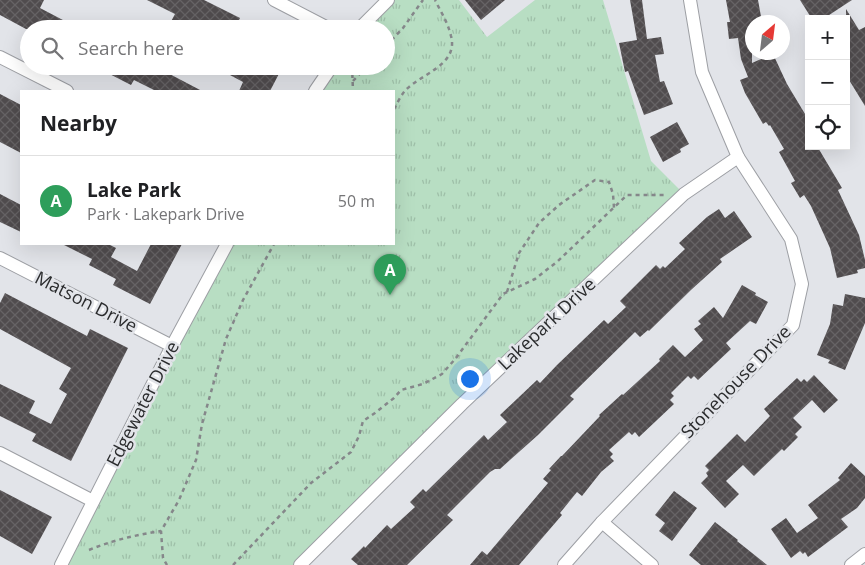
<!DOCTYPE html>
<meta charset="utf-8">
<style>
body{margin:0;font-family:"Open Sans",sans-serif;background:#f6f6f6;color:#202124}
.controls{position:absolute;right:15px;top:15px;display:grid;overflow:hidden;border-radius:0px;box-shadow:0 5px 20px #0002}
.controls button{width:45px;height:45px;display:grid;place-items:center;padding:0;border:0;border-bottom:1px solid #e0e0e0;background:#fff;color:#202124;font:25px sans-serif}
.compass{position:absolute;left:745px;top:15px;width:45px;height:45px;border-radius:50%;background:#fff;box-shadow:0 5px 20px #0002;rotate:28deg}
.you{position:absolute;left:469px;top:378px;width:18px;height:18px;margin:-12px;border:4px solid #fff;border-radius:50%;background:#1a73e8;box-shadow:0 0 0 8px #1a73e833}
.badge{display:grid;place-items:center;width:32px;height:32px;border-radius:50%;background:#32674d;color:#fff;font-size:16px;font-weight:700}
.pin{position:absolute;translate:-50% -41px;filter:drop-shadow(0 1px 2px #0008)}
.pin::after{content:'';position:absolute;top:26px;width:18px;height:15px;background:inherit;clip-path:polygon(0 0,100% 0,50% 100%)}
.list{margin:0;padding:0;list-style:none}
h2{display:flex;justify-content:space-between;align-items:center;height:65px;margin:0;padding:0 20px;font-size:21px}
h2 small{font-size:16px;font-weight:400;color:#757577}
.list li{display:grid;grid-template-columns:32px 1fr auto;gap:15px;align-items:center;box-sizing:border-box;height:90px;padding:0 20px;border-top:1px solid #e0e0e0}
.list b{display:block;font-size:19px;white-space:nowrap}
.list p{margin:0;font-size:16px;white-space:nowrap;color:#757577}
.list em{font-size:16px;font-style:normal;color:#757577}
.icon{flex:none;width:28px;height:28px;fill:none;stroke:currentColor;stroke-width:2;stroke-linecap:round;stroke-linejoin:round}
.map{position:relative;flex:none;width:865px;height:565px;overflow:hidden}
.search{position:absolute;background:#fff;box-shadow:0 5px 20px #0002;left:20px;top:20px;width:375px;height:55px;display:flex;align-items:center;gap:12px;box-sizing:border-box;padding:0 18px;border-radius:28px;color:#757577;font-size:19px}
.panel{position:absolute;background:#fff;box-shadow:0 5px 20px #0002;left:20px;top:90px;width:375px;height:155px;border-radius:0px}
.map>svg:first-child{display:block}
.park{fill:url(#park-tufts)}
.building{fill:url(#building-cross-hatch)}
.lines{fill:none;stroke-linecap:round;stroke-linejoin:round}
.minor-casing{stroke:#9d9fa4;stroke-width:14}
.path{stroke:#85878a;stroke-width:2.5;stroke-dasharray:4 4;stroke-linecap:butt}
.minor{stroke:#fff;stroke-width:12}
.labels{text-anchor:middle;stroke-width:5;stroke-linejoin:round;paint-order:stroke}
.street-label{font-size:18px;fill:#2b2c2e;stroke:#e2e4e9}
</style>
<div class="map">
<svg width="865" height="565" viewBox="0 0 865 565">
<defs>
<pattern id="park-tufts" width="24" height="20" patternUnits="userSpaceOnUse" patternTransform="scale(1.25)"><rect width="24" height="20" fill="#b8dec3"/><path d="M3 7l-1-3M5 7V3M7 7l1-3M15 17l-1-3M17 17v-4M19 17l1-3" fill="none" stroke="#9ebfa8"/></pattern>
<pattern id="building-cross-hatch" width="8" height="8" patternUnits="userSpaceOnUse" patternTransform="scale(1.25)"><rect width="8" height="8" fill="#504c4e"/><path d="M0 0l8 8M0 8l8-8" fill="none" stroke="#666365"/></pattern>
</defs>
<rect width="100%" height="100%" fill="#e2e4e9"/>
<polygon class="park" points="388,0 459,0 487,37 535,0 603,0 651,161 684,194 302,565 61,565 227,244 394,244 394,91 315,91 332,66 386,66 386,29 359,29"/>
<g class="building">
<polygon points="0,0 44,0 40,8 80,29 26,29 0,15"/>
<polygon points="147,0 204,0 240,18 235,29 167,29 175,14"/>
<polygon points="465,0 505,0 481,20"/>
<polygon points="630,0 642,0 647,39 661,37 664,54 655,55 660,82 664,81 673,104 644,115 628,71 625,72 619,43 637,40"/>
<polygon points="726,0 758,0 762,22 752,22 752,63 773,54 787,84 805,114 809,123 809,146 817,146 842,188 838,190 859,235 865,260 865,268 857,270 858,273 837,278 830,248 811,206 804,195 800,198 791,183 795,181 779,152 784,149 770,125 769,126 766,122 763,124 745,93 740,80 748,77 741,59 738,38 729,39 727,22 730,22"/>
<polygon points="800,0 852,0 823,19 812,19"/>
<polygon points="846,9 859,30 865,27 865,106 846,75"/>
<polygon points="94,66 164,66 162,70 202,91 156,91 134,80 131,85"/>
<polygon points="234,66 283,66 270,91 239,91 243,82 230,75"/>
<polygon points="0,94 21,105 21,153 0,142"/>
<polygon points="677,122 689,144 680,149 681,152 663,162 650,137"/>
<polygon points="0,194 21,205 21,232 0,222"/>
<polygon points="719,209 725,218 734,211 752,237 720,259 722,262 692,289 649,331 648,330 640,337 635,332 570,396 574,399 538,435 500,469 495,469 490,472 447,515 453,520 407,565 358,565 351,559 364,546 365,548 387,525 391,529 415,507 410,502 423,489 426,492 484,435 488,440 507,422 500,415 537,380 540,383 557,365 604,320 608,324 626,307 620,301 656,265 660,269 663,266 665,268 685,249 679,243 707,217"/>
<polygon points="62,244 108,244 116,248 111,257 137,271 151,244 182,244 150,304 113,285 116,279 89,265 92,259"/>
<polygon points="742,285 756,293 755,295 768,302 756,324 750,321 726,343 731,349 698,380 694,376 691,379 688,376 671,393 674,396 670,400 674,404 639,437 635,432 632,435 629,432 609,450 613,454 610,457 614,461 601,472 582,496 577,492 560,513 562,515 519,565 470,565 482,551 487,555 548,483 543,479 551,470 549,469 561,456 562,456 600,416 599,415 622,394 623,395 660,361 659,359 673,345 685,357 703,340 694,329 701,324 698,321 714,307 723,318"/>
<polygon points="5,293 87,336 90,329 128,348 71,461 32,441 36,434 0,416 0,384 35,401 29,413 51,424 67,394 59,389 71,368 0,329 0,303"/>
<polygon points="845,294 865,298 865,323 845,370 828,363 830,360 817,355 830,324 833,304 843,306"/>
<polygon points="814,375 838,400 824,413 812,400 793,418 802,427 795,434 798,437 784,451 782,449 754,476 743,465 726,481 739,494 725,508 701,483 708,476 706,473 709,470 705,466 737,434 745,442 770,416 764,409 797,378 801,382 804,379 807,382"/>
<polygon points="851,463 865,476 865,498 857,508 841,519 848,527 808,557 805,552 803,554 800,551 791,558 771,529 786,518 797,533 818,518 808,505 840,480 838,478"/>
<polygon points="0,490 52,517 32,554 0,536"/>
<polygon points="674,491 697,508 672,541 659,531 665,523 655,515"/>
<polygon points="715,522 738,540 737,541 767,565 701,565 689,555"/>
</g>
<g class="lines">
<g class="minor-casing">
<g id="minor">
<polyline points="274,0 330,29"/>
<polyline points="359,29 388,0"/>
<polyline points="0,57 67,91"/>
<polyline points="315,91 332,66"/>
<polyline points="0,258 172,346"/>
<polyline points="0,453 93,501"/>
<polyline points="602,522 652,565"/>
<polyline points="61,565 172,346 227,244"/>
<polyline points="300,565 462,404 684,194 738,157"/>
<polyline points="564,565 602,522 793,325 802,284 791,239 738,157 702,72 690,0"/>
<polyline points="851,565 865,554"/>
</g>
</g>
<g class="path">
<polyline points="386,46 403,28 423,0"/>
<polyline points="352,66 353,91"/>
<polyline points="353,81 367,66"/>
<path d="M 394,109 C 397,104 400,97 404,92 C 419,74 459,66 451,36 C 448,23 441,12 435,0"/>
<polyline points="507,292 519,253 539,223 559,205 595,180 609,182 613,194 614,208"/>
<path d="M 89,550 C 113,540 136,535 161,531"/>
<polyline points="167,565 163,558 161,531 179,500 196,460 202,424 226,339 243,300 274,244"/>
<polyline points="233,565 311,483 351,452 359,436 363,421 375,413 394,398 401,390 423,384 442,374 456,358 503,294 535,279 558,261 627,195 664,195"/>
</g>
<use href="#minor" class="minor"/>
</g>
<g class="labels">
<g class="street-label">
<text transform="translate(86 302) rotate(27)" y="6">Matson Drive</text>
<text transform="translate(547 324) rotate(-43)" y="6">Lakepark Drive</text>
<text transform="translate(736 382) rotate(-46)" y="6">Stonehouse Drive</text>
<text transform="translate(143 404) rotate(-63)" y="6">Edgewater Drive</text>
</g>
</g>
</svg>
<div class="controls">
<button>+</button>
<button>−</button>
<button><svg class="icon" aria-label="locate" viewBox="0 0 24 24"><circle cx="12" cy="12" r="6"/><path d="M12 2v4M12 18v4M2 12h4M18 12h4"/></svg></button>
</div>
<svg class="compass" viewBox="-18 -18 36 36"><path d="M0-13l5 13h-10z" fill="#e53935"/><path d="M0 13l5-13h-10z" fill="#757577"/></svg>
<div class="you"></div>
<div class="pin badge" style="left:390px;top:295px;background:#2e9e5b">A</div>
<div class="search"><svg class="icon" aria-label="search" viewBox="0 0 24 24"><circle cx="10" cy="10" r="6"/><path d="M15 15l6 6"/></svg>Search here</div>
<section class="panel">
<h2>Nearby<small></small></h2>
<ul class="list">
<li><span class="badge" style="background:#2e9e5b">A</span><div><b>Lake Park</b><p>Park · Lakepark Drive</p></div><em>50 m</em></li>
</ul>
</section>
</div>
